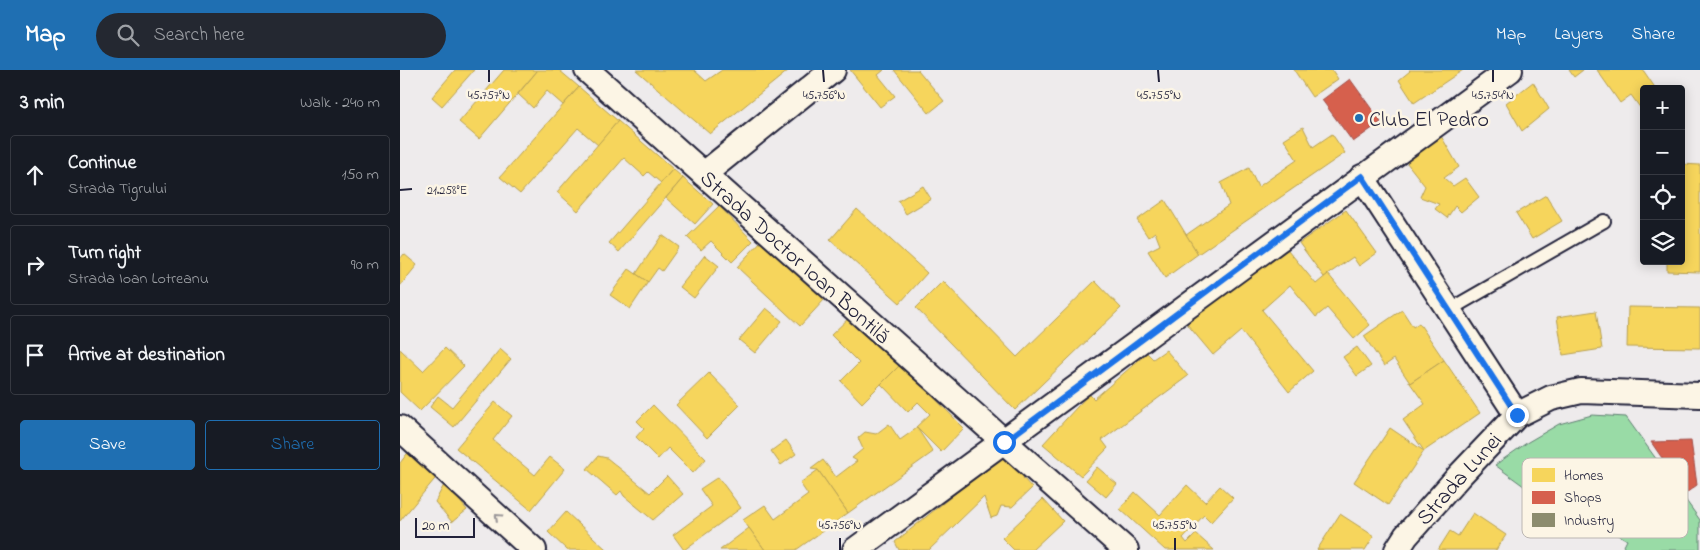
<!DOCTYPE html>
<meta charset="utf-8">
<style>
body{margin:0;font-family:"Indie Flower",sans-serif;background:#242831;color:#f1f3f6}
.controls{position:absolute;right:15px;top:15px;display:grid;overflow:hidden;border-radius:5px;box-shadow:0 2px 12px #0003}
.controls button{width:45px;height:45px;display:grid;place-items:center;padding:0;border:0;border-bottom:1px solid #363941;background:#171b24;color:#f1f3f6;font:25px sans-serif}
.scale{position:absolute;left:15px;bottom:12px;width:60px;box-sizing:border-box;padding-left:5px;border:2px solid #22223b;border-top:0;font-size:14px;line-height:18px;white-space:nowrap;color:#22223b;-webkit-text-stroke:4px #fcf5e5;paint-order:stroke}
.stop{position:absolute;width:15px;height:15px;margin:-11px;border:4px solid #1a73e8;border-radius:50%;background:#fff}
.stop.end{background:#1a73e8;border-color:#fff;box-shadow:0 1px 5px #0008}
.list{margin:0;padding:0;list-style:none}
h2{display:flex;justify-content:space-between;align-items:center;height:65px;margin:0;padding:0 20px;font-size:21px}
h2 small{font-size:16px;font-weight:400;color:#9ea1a6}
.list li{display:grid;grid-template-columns:32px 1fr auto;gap:15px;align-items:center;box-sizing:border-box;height:80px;margin:0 10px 10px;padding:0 10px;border:1px solid #363941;border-radius:5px}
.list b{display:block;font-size:19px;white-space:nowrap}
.list p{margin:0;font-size:16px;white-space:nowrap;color:#9ea1a6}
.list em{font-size:16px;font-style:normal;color:#9ea1a6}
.actions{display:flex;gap:10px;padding:15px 20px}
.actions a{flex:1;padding:11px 0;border:1px solid #1f6fb2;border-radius:5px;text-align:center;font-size:18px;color:#1f6fb2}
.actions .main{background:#1f6fb2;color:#fff}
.icon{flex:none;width:28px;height:28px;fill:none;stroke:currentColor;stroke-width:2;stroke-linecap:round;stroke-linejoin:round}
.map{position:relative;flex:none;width:1300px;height:480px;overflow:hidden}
header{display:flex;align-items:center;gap:30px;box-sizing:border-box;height:70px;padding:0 25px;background:#1f6fb2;color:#fff}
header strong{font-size:24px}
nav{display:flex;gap:28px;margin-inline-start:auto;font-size:18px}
.search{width:350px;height:45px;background:#242831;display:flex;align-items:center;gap:12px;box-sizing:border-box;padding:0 18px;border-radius:28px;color:#9ea1a6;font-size:19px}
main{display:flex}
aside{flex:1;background:#171b24}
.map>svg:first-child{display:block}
.grass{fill:#99dba6;stroke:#5e7e70}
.homes{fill:#f6d55c;stroke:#b69f52}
.shops{fill:#d6604d;stroke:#a04d48}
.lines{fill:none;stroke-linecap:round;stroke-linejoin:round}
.service-casing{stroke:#22223b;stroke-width:16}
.minor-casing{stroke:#22223b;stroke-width:28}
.service{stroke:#fcf5e5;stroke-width:12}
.minor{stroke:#fcf5e5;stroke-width:24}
.oneway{stroke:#9a9698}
.route{stroke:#1a73e8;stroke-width:6}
.ticks{fill:none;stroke:#22223b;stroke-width:2}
.poi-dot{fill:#1f6fb2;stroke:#fcf5e5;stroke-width:2}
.labels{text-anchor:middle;stroke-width:5;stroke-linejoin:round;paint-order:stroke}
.poi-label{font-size:22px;fill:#22223b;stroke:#fcf5e5;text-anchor:start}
.street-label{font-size:22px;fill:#22223b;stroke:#fcf5e5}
.key{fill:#fcf5e5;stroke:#bbb6b2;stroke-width:1}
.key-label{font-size:14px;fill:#22223b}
.ticks-label{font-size:12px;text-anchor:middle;fill:#22223b;stroke:#fcf5e5;stroke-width:5;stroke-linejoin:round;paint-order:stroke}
</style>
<header>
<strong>Map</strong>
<div class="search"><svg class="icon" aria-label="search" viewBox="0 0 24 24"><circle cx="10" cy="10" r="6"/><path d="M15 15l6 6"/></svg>Search here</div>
<nav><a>Map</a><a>Layers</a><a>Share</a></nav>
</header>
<main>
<aside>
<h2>3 min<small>Walk · 240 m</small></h2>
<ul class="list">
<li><svg class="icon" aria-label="ahead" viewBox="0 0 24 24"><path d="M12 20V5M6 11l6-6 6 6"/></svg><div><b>Continue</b><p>Strada Tigrului</p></div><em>150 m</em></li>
<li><svg class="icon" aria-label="right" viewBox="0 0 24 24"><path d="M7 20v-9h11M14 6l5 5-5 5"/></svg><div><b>Turn right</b><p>Strada Ioan Lotreanu</p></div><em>90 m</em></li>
<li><svg class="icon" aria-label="arrive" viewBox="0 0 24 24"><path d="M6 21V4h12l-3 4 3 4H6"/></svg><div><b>Arrive at destination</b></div></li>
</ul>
<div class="actions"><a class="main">Save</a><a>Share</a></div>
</aside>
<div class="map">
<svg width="1300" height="480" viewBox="0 0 1300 480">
<rect width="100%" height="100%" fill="#eeebec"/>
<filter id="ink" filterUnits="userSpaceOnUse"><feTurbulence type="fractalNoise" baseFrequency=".02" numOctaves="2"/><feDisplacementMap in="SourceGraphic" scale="10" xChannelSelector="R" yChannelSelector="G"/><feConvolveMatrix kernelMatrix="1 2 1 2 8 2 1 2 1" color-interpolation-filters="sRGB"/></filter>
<g filter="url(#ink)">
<polygon class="grass" points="1192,345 1226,347 1300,450 1300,480 1222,480 1227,470 1138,415 1132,422 1095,395 1128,372 1159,354"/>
<g class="homes">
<polygon points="55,0 74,0 42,36 32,27"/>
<polygon points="104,0 138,0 79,69 59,52"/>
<polygon points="138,0 159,0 179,17 163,35 147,21 133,38 118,24"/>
<polygon points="236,0 294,0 306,11 322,0 389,0 310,64"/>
<polygon points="450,0 484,0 478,5 495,26 480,37"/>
<polygon points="494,0 518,0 544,31 529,43"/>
<polygon points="894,0 932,0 938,9 912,27"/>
<polygon points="1009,0 1063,0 1014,33 999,10 1010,1"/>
<polygon points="1169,0 1183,0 1174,7"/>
<polygon points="1197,0 1243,0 1256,19 1244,19 1244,43 1231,25 1220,33"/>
<polygon points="1133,12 1149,39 1122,61 1106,33"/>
<polygon points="179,17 218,51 198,75 178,58 120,124 100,107"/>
<polygon points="218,51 273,99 261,113 248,102 244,106 224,88 178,141 157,122"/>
<polygon points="903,57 913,77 932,64 945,83 798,184 786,165 829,135 821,113 849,98 858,117 897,90 884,69"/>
<polygon points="1041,66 1059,97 1044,108 1053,116 1065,108 1079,127 1061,142 1055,136 1047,148 1035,139 1039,134 1020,127 1025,116 1003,88"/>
<polygon points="1281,94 1300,95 1300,202 1267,201 1267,191 1281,191"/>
<polygon points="273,99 283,108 219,182 209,173"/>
<polygon points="283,108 313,134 295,154 266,128"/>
<polygon points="523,116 531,129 506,144 498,131"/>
<polygon points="1146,125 1162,151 1132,169 1116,143"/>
<polygon points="765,130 798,184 765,208 748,181 760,175 755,162 748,167 737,150"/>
<polygon points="319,136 353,171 332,192 311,171 301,180 287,167"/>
<polygon points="457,139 527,203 500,233 430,170"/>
<polygon points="946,140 977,183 959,196 953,187 924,207 899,173"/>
<polygon points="262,165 279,177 262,201 258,198 248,212 236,204"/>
<polygon points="362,170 425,229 400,256 337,197"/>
<polygon points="883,174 916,214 928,204 970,255 954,269 927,238 916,247 890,215 862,240 913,301 889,322 841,261 813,285 787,254"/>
<polygon points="4,184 17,195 0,216 0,189"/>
<polygon points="305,185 319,196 294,228 280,217"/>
<polygon points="229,199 248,212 230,239 210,225"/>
<polygon points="543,211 617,287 695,211 721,238 615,340 516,238"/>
<polygon points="1228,237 1300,238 1300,278 1227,277"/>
<polygon points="366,238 382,251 355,283 339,270"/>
<polygon points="1002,240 1013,257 1019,253 1044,290 1010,313 994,289 984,296 964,266"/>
<polygon points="1196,241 1202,279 1163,285 1157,247"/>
<polygon points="452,245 501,294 462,333 441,311 459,293 431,265"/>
<polygon points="957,277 971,296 957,306 943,287"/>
<polygon points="45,278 64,296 20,341 0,322 0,279 23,301"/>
<polygon points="100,279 111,289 54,357 30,337 38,326 52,337"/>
<polygon points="766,280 788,306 702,370 708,378 681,406 643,374 689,324 694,329 747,283 753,289"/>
<polygon points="1044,290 1080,343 1024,381 1003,350 1025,334 1010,313"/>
<polygon points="501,294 564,358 541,382 516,357 530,344 518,332 508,342 481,314"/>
<polygon points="309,303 340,335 307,368 276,335"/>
<polygon points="95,332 112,346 93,370 135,405 150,387 165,399 131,440 56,378"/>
<polygon points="253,335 306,389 293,403 268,378 258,389 236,367 244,358 237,351"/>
<polygon points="489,354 500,370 517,358 533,382 448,443 418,400 411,399 423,390 436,407 457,391 452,388 463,379 458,368 465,362 476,364"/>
<polygon points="990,358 1024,381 988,435 954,412"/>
<polygon points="386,370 396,384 381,395 371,381"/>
<polygon points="10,380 39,404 0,451 0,393"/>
<polygon points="604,384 626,404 623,408 632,418 612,437 601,436 597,446 591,448 584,427 529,480 499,480 495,472"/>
<polygon points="198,386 207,388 250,423 267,406 283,424 253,450 224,426 221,421 217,425 187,399"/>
<polygon points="697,397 717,414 706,427 686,410"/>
<polygon points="418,400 448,443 396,480 365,480 343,450 365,435 375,449 408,425 400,413"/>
<polygon points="318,407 341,438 284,480 273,465 312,436 300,419"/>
<polygon points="45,413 67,440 52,452 35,432"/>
<polygon points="787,415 805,432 820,416 833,428 811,452 804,445 783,468 787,473 796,464 814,480 765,480 720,439 735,422 760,445"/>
<polygon points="643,429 663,451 632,480 614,480 602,468"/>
<polygon points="166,442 207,480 167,480 148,462"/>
<polygon points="1073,443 1106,465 1096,480 1038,480 1050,461 1058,466"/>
<polygon points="940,444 974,466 965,480 917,480"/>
<polygon points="349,458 365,480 320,480"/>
</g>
<g class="shops">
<polygon points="950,9 981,52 953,72 922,30"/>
<polygon points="1291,371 1297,415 1286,423 1251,372"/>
</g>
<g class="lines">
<g class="service-casing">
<polyline id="service" points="1049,240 1204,151"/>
</g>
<g class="minor-casing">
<g id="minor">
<polyline points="187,0 726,480"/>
<polyline points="304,104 433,0"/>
<polyline points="962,107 1117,345"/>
<polyline points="0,358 134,480"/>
<polyline points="455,480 1110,0"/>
<polyline points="997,480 1006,466 1059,406 1117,345 1151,328 1181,321 1300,325"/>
</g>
</g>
<use href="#service" class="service"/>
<use href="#minor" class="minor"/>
</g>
<defs><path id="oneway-chevron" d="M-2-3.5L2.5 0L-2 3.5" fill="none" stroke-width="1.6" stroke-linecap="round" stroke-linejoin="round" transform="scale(1.25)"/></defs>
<use class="oneway" href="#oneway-chevron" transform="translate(98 447) rotate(-138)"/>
</g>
<g class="lines" filter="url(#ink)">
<polyline class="route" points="604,372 962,106 1117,345"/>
</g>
<path class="ticks" d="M 89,0 L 89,12M 423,0 L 424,12M 758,0 L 759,12M 1093,0 L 1093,12M 0,120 L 12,119M 440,468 L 440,480M 775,468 L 775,480"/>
<circle class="poi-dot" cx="959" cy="48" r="5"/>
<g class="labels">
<g class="poi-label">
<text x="969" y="56">Club El Pedro</text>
</g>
<g class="street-label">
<text transform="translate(396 186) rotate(42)" y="8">Strada Doctor Ioan Bontilă</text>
<text transform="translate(1058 408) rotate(-48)" y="8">Strada Lunei</text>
</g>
</g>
<rect x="1122" y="388" width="166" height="80" rx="8" class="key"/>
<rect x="1132" y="398" width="23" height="14" fill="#f6d55c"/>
<rect x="1132" y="421" width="23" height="13" fill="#d6604d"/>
<rect x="1132" y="443" width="23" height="14" fill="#8c8c6e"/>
<g class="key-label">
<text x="1164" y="410">Homes</text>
<text x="1164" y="432">Shops</text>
<text x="1164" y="455">Industry</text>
</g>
<g class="ticks-label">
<text x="89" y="29">45.757°N</text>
<text x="424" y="29">45.756°N</text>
<text x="759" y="29">45.755°N</text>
<text x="1093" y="29">45.754°N</text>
<text x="47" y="124">21.258°E</text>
<text x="440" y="459">45.756°N</text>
<text x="775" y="459">45.755°N</text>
</g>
</svg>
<div class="controls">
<button>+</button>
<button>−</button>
<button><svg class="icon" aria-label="locate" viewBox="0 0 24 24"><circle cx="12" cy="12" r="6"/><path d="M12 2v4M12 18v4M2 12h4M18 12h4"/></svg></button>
<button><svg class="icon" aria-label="layers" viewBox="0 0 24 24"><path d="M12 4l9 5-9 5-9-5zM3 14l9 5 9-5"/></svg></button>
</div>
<div class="scale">20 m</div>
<div class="stop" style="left:604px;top:372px"></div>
<div class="stop end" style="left:1117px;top:345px"></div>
</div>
</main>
